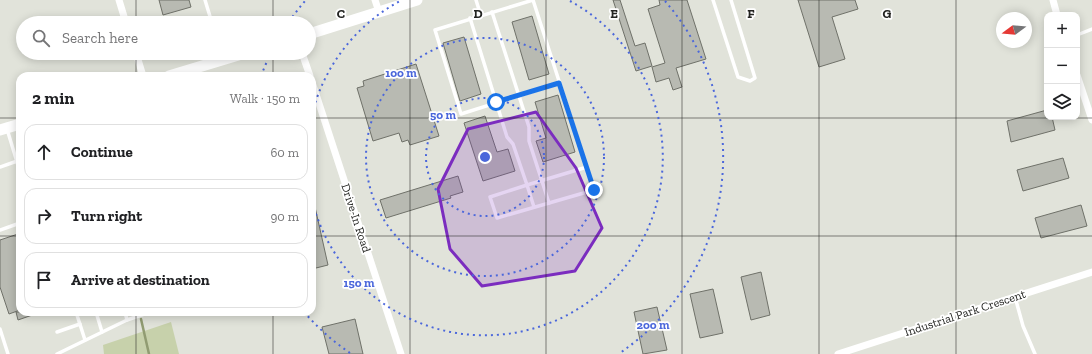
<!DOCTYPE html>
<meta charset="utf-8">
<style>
body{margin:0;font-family:"Zilla Slab",serif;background:#f2f2f2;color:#202124}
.controls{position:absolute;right:12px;top:12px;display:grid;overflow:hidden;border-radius:8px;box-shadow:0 2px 10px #0003}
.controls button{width:36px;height:36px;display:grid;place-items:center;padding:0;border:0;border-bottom:1px solid #e0e0e0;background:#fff;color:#202124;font:20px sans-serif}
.compass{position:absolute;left:996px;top:12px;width:36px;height:36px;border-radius:50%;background:#fff;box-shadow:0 2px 10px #0003;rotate:254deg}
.stop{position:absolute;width:12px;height:12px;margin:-9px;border:3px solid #1a73e8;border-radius:50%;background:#fff}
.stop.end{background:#1a73e8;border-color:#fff;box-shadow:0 1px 4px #0008}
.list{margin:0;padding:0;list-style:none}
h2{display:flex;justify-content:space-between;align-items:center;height:52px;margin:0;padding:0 16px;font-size:17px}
h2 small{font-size:13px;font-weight:400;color:#757577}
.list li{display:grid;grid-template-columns:26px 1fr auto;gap:12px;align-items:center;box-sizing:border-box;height:56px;margin:0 8px 8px;padding:0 8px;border:1px solid #e0e0e0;border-radius:12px}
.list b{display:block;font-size:15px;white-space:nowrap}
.list em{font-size:13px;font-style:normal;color:#757577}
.icon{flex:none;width:22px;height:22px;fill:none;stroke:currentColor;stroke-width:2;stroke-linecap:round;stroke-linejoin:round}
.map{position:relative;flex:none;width:1092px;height:354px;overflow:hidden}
.search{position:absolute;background:#fff;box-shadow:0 2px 10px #0003;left:16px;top:16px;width:300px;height:44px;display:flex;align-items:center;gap:10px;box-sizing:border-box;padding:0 14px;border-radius:22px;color:#757577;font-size:15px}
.panel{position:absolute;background:#fff;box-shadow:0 2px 10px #0003;left:16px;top:72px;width:300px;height:244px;border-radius:12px}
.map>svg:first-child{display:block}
.green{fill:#c7d1ab}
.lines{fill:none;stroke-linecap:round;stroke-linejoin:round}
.stream{stroke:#919c72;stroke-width:2.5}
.building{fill:#b8bab2;stroke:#6f7169}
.service{stroke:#fff;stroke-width:3.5}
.minor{stroke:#fff;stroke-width:7}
.trunk{stroke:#fff;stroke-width:11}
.route{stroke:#1a73e8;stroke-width:5}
.marked{fill:#7b2cbf;fill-opacity:0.2;stroke:#7b2cbf;stroke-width:3;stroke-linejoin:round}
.grid{fill:none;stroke:#242522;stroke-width:1;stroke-opacity:0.55}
.ring{fill:none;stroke:#4b67db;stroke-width:2;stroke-dasharray:2 4}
.labels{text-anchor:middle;stroke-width:3.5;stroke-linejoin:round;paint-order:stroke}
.street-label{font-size:12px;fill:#242522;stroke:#fff}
.grid-label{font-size:13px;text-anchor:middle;font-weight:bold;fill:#242522;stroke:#fff;stroke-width:3.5;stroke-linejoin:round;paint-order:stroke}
.centre{fill:#4b67db;stroke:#fff;stroke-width:2}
.ring-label{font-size:12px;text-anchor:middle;font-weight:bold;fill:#4b67db;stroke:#fff;stroke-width:3.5;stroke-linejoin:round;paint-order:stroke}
</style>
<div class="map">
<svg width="1092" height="354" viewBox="0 0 1092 354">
<rect width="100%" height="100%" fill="#e1e3da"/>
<polygon class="green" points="171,322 179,354 104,354 103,345"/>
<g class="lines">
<polyline class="stream" points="141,319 149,354"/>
</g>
<g class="building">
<polygon points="159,0 189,0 191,7 163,15"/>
<polygon points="613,0 620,0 635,46 645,43 652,66 636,71"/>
<polygon points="659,0 687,0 706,59 676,68 682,87 673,90 669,78 656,82 652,67 665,63 648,9 660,5"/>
<polygon points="798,0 855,0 858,9 832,17 845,59 819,67"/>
<polygon points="532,16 549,74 529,80 512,22"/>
<polygon points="464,37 481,94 460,101 443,43"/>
<polygon points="416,64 439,136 410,145 408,140 402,142 399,133 373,141 357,88 364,86 363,81"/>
<polygon points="558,95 575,152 543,162 536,141 546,138 535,102"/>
<polygon points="1047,110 1047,117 1052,117 1055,130 1011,142 1007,121"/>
<polygon points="485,116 497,152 508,149 515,171 483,181 464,123"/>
<polygon points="1063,158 1069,178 1023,191 1017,170"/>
<polygon points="458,176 463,192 450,196 451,198 386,218 380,200"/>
<polygon points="1081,205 1087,226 1041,238 1035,218"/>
<polygon points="312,207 315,207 328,265 312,269"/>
<polygon points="18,234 20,239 20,310 9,314 0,287 0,240"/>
<polygon points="761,272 770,315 751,320 741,277"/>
<polygon points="713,289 723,333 700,338 690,294"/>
<polygon points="657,307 667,350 643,354 634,312"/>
<polygon points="16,312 38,312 38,313 18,320"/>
<polygon points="355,319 363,354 329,354 322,327"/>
</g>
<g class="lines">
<g class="service">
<polyline points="205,0 212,23"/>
<polyline points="476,0 481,16"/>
<polyline points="713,0 738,77 750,81 755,78 731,0"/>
<polyline points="492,12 529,127 529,141 549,203"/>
<polyline points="470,18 507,137 513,144 527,185 587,167"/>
<polyline points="1077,35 1092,29"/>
<polyline points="7,129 20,172"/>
<polyline points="0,167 20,160"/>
<polyline points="534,207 527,185 490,197 497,218 594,190 533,0 435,30 461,114 559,83"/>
<polyline points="0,230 20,223"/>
<polyline points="1015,297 1023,326 1035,354"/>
<polyline points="76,312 85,340"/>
<polyline points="96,312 102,332"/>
<polyline points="125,312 127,320 150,312"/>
<polyline points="0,329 8,354"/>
<polyline points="57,332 80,324"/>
<polyline points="57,354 127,320"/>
</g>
<g class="minor">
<polyline points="119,0 126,23"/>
<polyline points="375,0 379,12"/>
<polyline points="1053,0 1057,15"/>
<polyline points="136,53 143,76"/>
<polyline points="302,53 310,76"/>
<polyline points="1077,75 1092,120"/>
<polyline points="312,82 401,354"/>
<polyline points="838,354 1092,272"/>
</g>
<g class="trunk">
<polyline points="309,34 417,0"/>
<polyline points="169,76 245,53"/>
<polyline points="0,130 20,124"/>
</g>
</g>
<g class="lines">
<polyline class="route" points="496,102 559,83 594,190"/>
</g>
<path class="marked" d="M 536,112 L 576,168 L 602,228 L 575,271 L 482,286 L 450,249 L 438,189 L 468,129 Z"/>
<path class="grid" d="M 136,0 L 136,23M 273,0 L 273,23M 410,0 L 410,354M 546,0 L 546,354M 682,0 L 682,354M 819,0 L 819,354M 956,0 L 956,354M 136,53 L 136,76M 273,53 L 273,76M 0,118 L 20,118M 312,118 L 1092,118M 0,236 L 20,236M 312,236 L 1092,236M 136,312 L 136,354M 273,312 L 273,354"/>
<g class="ring">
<circle cx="485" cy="157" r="59"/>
<circle cx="485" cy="157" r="119"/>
<path d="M312 114A178 178 0 0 1 400 1M570 1A178 178 0 1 1 312 200"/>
<path d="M350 353A238 238 0 0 1 305 313M261 76A238 238 0 0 1 270 55M289 22A238 238 0 0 1 305 1M665 1A238 238 0 0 1 620 353"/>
</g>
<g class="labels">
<g class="street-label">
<text transform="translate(356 218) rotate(72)" y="4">Drive-In Road</text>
<text transform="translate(965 313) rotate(-18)" y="4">Industrial Park Crescent</text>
</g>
</g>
<g class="grid-label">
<text x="341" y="18">C</text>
<text x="478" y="18">D</text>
<text x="614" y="18">E</text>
<text x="751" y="18">F</text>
<text x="887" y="18">G</text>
</g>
<circle cx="485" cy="157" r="6" class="centre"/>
<g class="ring-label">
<text x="401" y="77">100 m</text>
<text x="443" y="119">50 m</text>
<text x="359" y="287">150 m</text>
<text x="653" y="329">200 m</text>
</g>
</svg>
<div class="controls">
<button>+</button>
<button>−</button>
<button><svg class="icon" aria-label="layers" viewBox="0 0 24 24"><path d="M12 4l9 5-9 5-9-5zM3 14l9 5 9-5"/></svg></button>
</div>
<svg class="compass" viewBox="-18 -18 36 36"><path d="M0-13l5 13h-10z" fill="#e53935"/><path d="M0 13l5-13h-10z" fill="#757577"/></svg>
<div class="stop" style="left:496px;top:102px"></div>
<div class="stop end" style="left:594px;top:190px"></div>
<div class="search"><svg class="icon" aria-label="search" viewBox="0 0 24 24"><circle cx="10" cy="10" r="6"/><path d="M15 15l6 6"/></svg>Search here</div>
<section class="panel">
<h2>2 min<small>Walk · 150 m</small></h2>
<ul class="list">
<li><svg class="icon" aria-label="ahead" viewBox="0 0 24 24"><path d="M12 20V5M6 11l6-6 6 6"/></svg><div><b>Continue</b></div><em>60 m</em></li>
<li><svg class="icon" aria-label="right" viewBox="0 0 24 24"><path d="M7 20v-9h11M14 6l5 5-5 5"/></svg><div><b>Turn right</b></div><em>90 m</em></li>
<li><svg class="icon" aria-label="arrive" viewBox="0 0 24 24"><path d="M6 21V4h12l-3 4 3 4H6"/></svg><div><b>Arrive at destination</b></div></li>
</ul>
</section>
</div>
